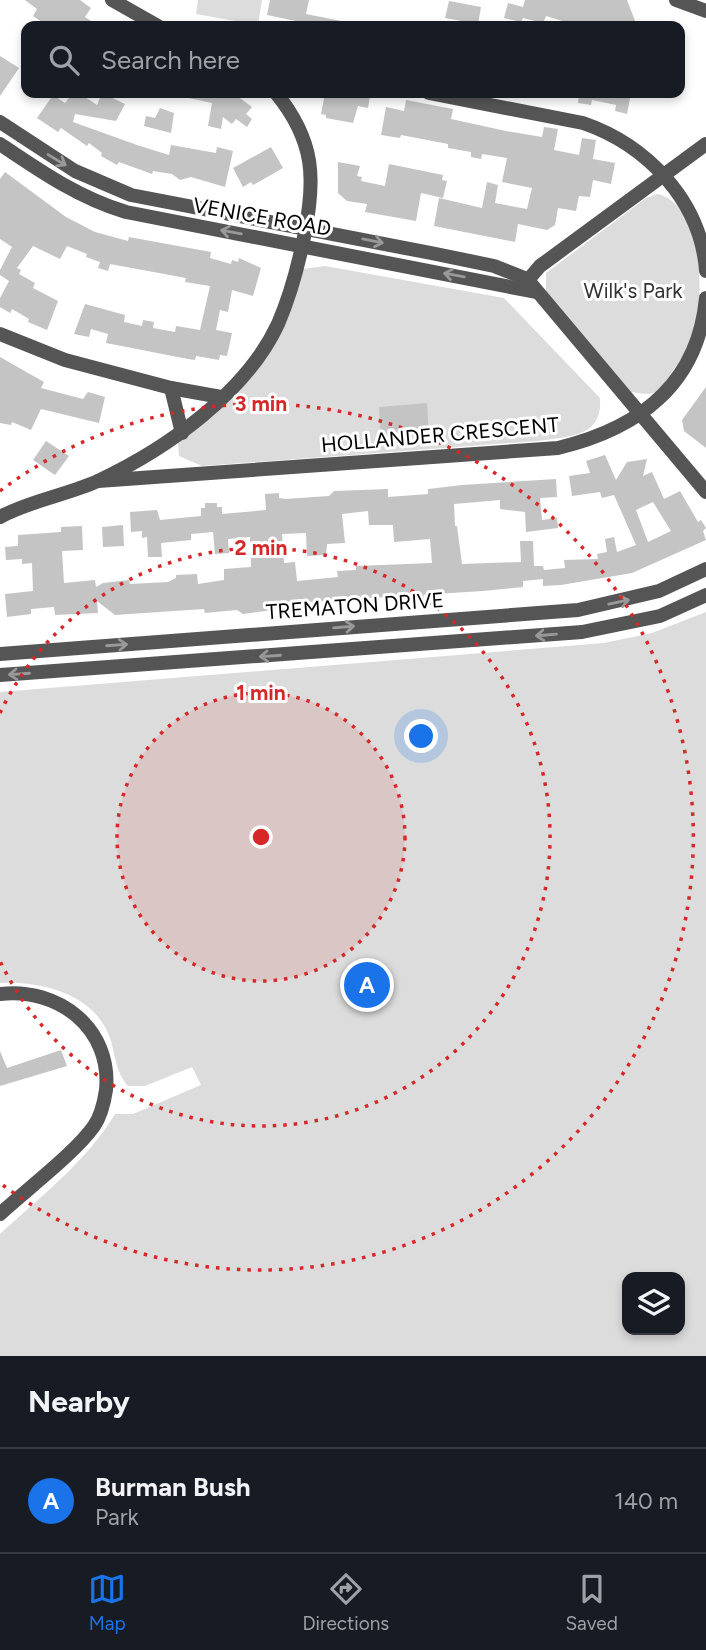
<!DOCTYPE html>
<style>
body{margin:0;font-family:Figtree,sans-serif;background:#242831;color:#f1f3f6}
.controls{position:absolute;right:21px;bottom:21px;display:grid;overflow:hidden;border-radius:14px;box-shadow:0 4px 10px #0003}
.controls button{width:63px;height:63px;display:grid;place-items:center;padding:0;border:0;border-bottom:2px solid #363941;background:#171b24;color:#f1f3f6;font:35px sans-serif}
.you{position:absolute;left:422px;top:737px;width:24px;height:24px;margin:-18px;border:5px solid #fff;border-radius:50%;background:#1a73e8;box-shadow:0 0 0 10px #1a73e833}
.badge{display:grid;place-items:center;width:46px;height:46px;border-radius:50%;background:#1a73e8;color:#fff;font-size:23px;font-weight:700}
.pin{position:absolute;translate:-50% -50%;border:4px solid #fff;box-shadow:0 2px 7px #0006}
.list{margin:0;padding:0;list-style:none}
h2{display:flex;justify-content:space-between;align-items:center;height:91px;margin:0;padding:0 28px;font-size:30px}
h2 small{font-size:23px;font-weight:400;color:#9ea1a6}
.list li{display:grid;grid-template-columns:46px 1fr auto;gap:21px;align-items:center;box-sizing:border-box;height:105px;padding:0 28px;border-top:2px solid #363941}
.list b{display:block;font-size:26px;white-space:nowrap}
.list p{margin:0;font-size:23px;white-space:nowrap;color:#9ea1a6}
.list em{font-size:23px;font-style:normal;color:#9ea1a6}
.icon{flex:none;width:38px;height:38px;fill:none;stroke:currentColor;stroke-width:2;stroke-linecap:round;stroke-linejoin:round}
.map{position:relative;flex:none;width:706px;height:1356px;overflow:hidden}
.search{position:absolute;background:#171b24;box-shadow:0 4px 10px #0003;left:21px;right:21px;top:21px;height:77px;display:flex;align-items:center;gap:18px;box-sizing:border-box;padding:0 24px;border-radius:14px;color:#9ea1a6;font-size:26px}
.sheet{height:196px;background:#171b24}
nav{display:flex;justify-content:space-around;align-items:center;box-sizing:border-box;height:98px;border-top:2px solid #363941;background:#171b24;font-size:19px;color:#9ea1a6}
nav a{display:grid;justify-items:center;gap:4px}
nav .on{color:#1a73e8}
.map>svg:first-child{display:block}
.green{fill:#dcdcdc;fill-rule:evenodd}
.building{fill:#c4c4c4;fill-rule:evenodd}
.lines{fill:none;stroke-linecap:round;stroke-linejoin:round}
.minor{stroke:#555;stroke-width:14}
.oneway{stroke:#999}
.ring{fill:none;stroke:#d62828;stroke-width:3.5;stroke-dasharray:3.5 7}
.labels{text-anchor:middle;stroke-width:6;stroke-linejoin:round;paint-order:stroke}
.street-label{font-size:21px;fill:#000;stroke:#fff}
.park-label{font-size:21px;fill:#333;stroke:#fff}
.centre{fill:#d62828;stroke:#fff;stroke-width:3.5}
.ring-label{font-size:21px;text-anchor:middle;font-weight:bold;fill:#d62828;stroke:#fff;stroke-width:6;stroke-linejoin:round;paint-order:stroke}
</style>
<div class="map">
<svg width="706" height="1356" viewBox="0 0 706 1356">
<rect width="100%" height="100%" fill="#fff"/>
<g class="green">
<polygon points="198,0 262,0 258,25 196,14"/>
<path d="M 657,194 C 704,203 706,306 692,342 C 688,351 680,360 674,369 C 669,377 662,389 653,393 C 647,395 638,393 631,392 L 546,293 L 546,273 L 646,198 Z"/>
<path d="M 325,266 L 504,298 L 600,398 C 603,438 569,436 538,441 L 202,466 L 179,456 L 178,443 L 187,427 L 265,344 L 302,269 Z"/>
<path d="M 706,612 L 706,1356 L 0,1356 L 0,1234 C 40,1197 87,1161 115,1114 L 133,1114 L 201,1085 L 192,1067 L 145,1086 L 128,1086 C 116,1072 116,1059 111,1041 C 97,995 44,981 0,983 L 0,692 L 604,643 L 652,633 ZM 627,1277 L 680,1277 L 680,1330 L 627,1330 Z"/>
</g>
<g class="building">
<polygon points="25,0 80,0 91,8 85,17 99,26 48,26 33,16 37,9"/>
<polygon points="270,0 309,0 306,14 346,22 346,26 320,26 267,15"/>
<polygon points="525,0 627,0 637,26 592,22 592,26 579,26 546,16 543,23 523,18 521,22 504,18 508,3 523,7"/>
<polygon points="449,1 481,7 478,24 445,18"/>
<polygon points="0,56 19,68 0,96"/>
<polygon points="73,93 79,93 97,105 102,93 125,104 116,121 75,114 73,122 137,145 169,155 171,145 216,153 217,147 233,151 225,187 191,177 180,180 172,174 153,171 152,174 119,162 117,165 101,156 102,153 89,143 87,146 61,128 58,132 37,118 53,95 65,103"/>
<polygon points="184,93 233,93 252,107 246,114 252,119 247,127 236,119 232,124 223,117 221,129 208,126 212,103 184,97"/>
<polygon points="325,93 370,96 368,108 358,106 353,123 326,118 326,115 321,114"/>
<polygon points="579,93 631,93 627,114 615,111 616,105 592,100 591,105 578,103"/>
<polygon points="406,100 453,109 451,119 506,131 542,137 544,127 558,129 554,150 579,155 582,138 596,140 593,159 615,163 611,184 593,180 590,197 579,196 576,211 558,208 555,225 547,230 518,224 515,242 434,226 439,198 482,208 487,182 498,185 495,203 527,209 532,188 502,182 507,158 482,154 481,159 471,157 471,152 448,148 448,144 401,135 400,138 381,135 386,107 404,111"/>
<polygon points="160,108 174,113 171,133 144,126 146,116 155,118"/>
<polygon points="271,147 283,168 253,185 251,182 243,187 233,168"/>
<polygon points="338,162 360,166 357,176 362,177 361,181 385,186 389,164 443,175 442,180 447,181 443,198 421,193 416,221 365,212 367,204 347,201 338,193"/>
<polygon points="5,172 66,217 95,232 128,241 129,237 211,252 210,258 231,264 232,260 238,262 239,258 261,268 253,296 232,290 228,312 220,310 216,330 232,333 227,356 220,355 219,360 196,356 195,360 188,359 106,343 108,334 91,329 89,337 74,334 85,304 125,315 124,322 142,326 143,320 154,322 153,328 175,332 176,326 200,330 210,286 185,282 186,278 110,264 108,271 98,268 100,262 86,257 87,254 67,246 60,259 33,246 17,268 21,270 19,274 35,283 33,288 58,301 47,330 28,322 29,319 12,309 10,313 0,307 0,298 9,281 0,275 0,270 12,247 0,239 0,179"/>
<polygon points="0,357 44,382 41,388 83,399 88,392 105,397 99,423 41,409 31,430 12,422 11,425 0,423"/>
<polygon points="706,387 706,448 684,431 682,420"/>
<polygon points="427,403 429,434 381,438 379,407"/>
<polygon points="46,441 69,456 55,475 33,460"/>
<path d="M 605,455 L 616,480 L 627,462 L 647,459 L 643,476 L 652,472 L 664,499 L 680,491 L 698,522 L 701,520 L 706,528 L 703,531 L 706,540 L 632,573 L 561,585 L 543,586 L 543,579 L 523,581 L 523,587 L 483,591 L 293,603 L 287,608 L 243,614 L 237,610 L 205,613 L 204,609 L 115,615 L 97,601 L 98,613 L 55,615 L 54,607 L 31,609 L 31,614 L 7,617 L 5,594 L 33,591 L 32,563 L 22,564 L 22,559 L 6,560 L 5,547 L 18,546 L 18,535 L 61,532 L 61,527 L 82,526 L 83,550 L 62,551 L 64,583 L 95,580 L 96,587 L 103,583 L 129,580 L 130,584 L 168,582 L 176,578 L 176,575 L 197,574 L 198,584 L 224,580 L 224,569 L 251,567 L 250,537 L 228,539 L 229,553 L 215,554 L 213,532 L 191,534 L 191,540 L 161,543 L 162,557 L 148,557 L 147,537 L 142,538 L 142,531 L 131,532 L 130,512 L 157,510 L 160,520 L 201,516 L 201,508 L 205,508 L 205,503 L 217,503 L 217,507 L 222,507 L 222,514 L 266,510 L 265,494 L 279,493 L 279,498 L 286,499 L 329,496 L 334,491 L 388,489 L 388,497 L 428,494 L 428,489 L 462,485 L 556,479 L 557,497 L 540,498 L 542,520 L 557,518 L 558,528 L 526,532 L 525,512 L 500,509 L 500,500 L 454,504 L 455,526 L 457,526 L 462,564 L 521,562 L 520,541 L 533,541 L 534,566 L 543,566 L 544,570 L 565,568 L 564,560 L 598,559 L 597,554 L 607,552 L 605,539 L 614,537 L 617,552 L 636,545 L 614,495 L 602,498 L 600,492 L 572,496 L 569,476 L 590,473 L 586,461 ZM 653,502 L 671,531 L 648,542 L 636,510 ZM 368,511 L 369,525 L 393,525 L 394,542 L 430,539 L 432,563 L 356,566 L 356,570 L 337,571 L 338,577 L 297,581 L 295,562 L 284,563 L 282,534 L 306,533 L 307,556 L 326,555 L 327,544 L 345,543 L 342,514 Z"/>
<polygon points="123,525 124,546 103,547 102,527"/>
<polygon points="61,1050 67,1066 0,1086 0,1051 7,1068"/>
</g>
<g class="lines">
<g class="minor">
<polyline points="112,0 158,26"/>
<polyline points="676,0 706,11"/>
<path d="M 429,93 L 583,123 C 647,145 701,201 706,271"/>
<polyline points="0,122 75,171 131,195 431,253 494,266 527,279 706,492"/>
<path d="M 0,144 C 40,171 79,198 126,212 L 536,292"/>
<polyline points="522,287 540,266 706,144"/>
<polyline points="0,334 65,360 171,388 182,433"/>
<polyline points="171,388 221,397"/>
<path d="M 98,481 L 558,448 C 638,429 698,385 706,298"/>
<path d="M 0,517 C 31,500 68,495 100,480 C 166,449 246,393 278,324 C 290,296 298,267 304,237 C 316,179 315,141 276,93"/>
<polyline points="0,654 578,610 659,591 706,569"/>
<polyline points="0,675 582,632 660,616 706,595"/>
<path d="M 0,994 C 59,987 112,1029 106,1090 C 104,1103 101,1116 94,1126 C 75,1153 26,1190 0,1214"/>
</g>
</g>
<defs><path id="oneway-shaft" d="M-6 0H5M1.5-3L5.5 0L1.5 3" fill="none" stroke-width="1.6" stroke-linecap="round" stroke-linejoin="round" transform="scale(1.75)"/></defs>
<g class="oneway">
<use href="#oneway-shaft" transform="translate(57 160) rotate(31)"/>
<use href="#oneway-shaft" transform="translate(231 232) rotate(-170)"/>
<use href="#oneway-shaft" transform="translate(373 241) rotate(11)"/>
<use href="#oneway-shaft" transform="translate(454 275) rotate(-170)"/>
<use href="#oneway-shaft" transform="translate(619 602) rotate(-12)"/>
<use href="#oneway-shaft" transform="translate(344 627) rotate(-5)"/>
<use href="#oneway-shaft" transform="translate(546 635) rotate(175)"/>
<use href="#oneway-shaft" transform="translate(117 645) rotate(-4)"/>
<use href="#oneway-shaft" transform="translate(270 656) rotate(176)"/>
<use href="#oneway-shaft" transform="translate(19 674) rotate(176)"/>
</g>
<circle cx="261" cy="837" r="144" fill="#d62828" fill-opacity=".12"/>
<g class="ring">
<circle cx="261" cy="837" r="144"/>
<path d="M0 713A289 289 0 1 1 0 961"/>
<path d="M0 491A433 433 0 1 1 0 1183"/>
</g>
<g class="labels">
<g class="street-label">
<text transform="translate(262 217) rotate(10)" y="7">VENICE ROAD</text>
<text transform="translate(440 435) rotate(-5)" y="7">HOLLANDER CRESCENT</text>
<text transform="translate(355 606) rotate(-4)" y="7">TREMATON DRIVE</text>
</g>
<g class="park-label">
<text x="633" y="298">Wilk's Park</text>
</g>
</g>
<circle cx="261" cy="837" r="10" class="centre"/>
<g class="ring-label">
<text x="261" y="411">3 min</text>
<text x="261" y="555">2 min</text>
<text x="261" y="700">1 min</text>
</g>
</svg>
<div class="controls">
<button><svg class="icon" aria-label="layers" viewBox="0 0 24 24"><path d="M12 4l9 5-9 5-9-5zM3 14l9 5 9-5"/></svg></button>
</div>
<div class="you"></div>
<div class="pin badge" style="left:367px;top:985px">A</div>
<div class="search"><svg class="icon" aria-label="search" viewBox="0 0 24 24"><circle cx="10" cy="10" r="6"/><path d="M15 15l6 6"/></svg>Search here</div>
</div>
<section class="sheet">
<h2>Nearby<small></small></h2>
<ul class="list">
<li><span class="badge">A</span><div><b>Burman Bush</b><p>Park</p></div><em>140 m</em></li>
</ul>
</section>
<nav>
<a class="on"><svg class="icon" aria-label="map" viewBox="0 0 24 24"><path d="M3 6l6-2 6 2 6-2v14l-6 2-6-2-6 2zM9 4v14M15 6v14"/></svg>Map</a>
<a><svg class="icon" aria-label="directions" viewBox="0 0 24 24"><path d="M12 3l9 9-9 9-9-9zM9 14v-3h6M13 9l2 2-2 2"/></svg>Directions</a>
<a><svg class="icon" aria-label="saved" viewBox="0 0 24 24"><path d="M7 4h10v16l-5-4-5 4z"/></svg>Saved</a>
</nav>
